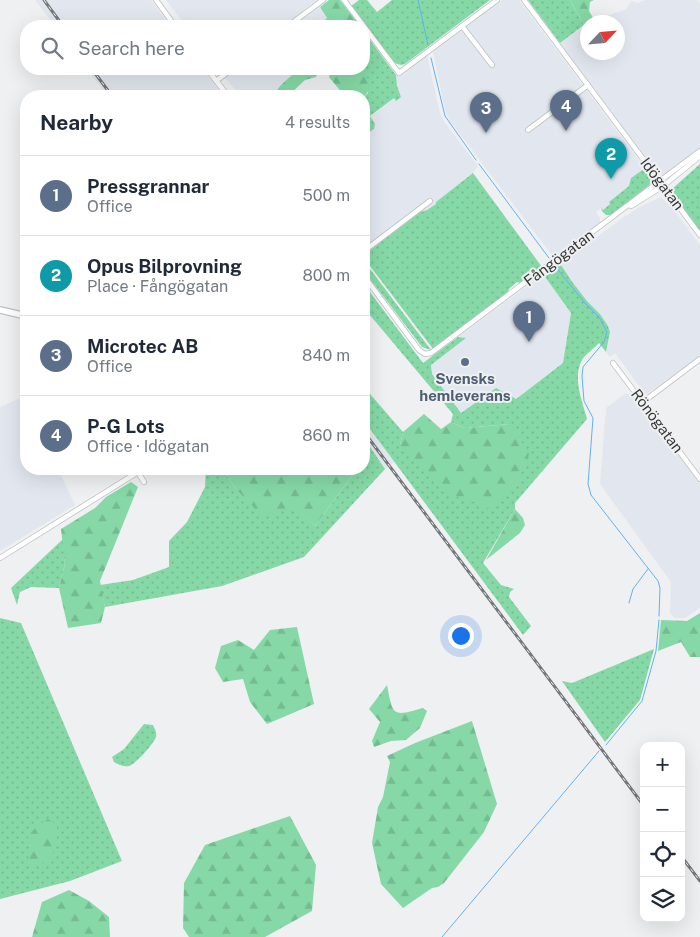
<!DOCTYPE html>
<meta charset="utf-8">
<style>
body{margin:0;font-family:"Public Sans",sans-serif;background:#f2f2f3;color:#1f2937}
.controls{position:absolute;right:15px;bottom:15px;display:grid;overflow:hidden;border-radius:10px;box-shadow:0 5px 20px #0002}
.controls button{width:45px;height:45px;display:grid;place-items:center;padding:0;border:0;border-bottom:1px solid #e0e1e3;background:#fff;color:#1f2937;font:25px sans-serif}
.compass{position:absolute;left:580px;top:15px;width:45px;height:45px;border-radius:50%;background:#fff;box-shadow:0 5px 20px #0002;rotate:64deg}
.you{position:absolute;left:460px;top:635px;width:18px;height:18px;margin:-12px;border:4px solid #fff;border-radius:50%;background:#1a73e8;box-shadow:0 0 0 8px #1a73e833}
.badge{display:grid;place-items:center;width:32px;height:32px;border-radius:50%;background:#4f5dd3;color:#fff;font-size:16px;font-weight:700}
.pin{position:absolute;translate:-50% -41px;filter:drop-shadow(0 1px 2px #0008)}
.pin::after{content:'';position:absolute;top:26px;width:18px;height:15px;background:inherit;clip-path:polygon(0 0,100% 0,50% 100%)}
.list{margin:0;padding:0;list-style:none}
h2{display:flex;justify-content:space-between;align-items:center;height:65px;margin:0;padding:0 20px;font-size:21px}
h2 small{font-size:16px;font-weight:400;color:#747a83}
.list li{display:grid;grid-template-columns:32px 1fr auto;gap:15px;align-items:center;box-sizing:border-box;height:80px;padding:0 20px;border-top:1px solid #e0e1e3}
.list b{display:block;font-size:19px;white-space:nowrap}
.list p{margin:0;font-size:16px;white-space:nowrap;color:#747a83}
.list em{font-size:16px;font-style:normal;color:#747a83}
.icon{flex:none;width:28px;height:28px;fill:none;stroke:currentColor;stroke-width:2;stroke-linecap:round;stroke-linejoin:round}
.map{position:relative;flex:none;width:700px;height:937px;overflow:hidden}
.search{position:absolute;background:#fff;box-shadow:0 5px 20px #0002;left:20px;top:20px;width:350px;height:55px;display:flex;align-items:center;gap:12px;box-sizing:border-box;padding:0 18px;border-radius:20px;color:#747a83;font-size:19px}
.panel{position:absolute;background:#fff;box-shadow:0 5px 20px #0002;left:20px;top:90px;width:350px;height:385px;border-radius:20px}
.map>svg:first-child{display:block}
.built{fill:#e2e7ef}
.green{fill:url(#green-dots)}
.forest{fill:url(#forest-firs)}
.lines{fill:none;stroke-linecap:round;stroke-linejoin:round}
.stream{stroke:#61b2f3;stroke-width:1}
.minor-casing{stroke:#bfc0c1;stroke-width:6}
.tertiary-casing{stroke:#bfc0c1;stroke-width:8}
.minor{stroke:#fff;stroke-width:4.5}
.tertiary{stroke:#fff;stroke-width:5.5}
.rail-casing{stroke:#757677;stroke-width:3}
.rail{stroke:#eff0f1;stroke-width:1;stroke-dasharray:4;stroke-linecap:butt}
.service-dot{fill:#5c6f8a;stroke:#eff0f1;stroke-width:2}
.labels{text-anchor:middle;stroke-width:4;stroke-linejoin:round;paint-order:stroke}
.street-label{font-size:15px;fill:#373838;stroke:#eff0f1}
.service-label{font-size:15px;font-weight:bold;fill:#4e5e75;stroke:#eff0f1}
</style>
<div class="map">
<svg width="700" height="937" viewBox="0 0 700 937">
<defs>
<pattern id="green-dots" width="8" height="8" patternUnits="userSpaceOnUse" patternTransform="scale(1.25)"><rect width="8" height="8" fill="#86d9a7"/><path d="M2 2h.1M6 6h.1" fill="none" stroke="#74bb90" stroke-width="1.8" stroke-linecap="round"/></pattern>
<pattern id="forest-firs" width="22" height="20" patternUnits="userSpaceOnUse" patternTransform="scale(1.25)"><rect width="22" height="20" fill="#86d9a7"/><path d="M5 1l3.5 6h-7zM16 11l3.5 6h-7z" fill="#74bb90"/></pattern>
</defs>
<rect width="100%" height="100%" fill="#eff0f1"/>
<g class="built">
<polygon points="35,0 151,0 170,26 55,26"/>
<polygon points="166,0 317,0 283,26 186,26"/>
<polygon points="502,0 519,0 645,168 631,178 630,186 609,202 611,204 603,210 601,208 596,212 600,218 600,224 554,258 449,120 445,110 433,52"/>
<polygon points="645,0 698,0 700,4 700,149 666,174 663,175 657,173 560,43 587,24 588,52 618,52 618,22 591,22 626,9 631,1 638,3"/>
<polygon points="320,7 327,18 319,26 294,26"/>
<polygon points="427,55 440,113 445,123 478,166 473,173 436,202 436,204 427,210 420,212 364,255 364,136 374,129 370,117 394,98 397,86 396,75 404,74"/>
<polygon points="87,69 203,69 223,96 108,96"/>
<polygon points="238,69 289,69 293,74 280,86 273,96 241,96 225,78"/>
<polygon points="661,197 674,210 700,245 700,356 647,394 644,393 615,353 610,357 606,352 610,332 608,326 600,314 587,301 573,283 559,262 567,259 624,217 638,208"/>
<polygon points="543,274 571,313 563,363 515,399 496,388 461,413 432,374 431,365 465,338 458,337"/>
<polygon points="625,394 634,395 700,484 700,608 685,618 675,618 670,613 671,582 600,484 606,408"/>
<polygon points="18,399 25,401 26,403 26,469 58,469 75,505 0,551 0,407"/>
<polygon points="364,421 394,462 385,469 364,438"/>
</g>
<g class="green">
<polygon points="359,0 367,0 377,12 392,0 490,0 405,64 401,65 394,63 351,6"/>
<polygon points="528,0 570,0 584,25 560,43"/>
<polygon points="367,36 396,75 397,86 401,97 396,101 394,98 370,116 375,124 374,129 364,136 364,97 368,93 363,69 364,39"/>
<polygon points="700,164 700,231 673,194 672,189"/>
<polygon points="645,168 653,178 653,182 612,215 606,215 602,211 601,207 603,210 610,204 609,202 629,186 631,178"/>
<polygon points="473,173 542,267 520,283 517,282 509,289 508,292 433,349 364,258 364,255 420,212 427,210 436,204 436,202"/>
<polygon points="364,261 431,350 422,347 364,271"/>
<path d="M 559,262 L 573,283 L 587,301 L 600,314 L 608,326 L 610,332 L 606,352 L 599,343 C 595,348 588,352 584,357 C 571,375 582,400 587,419 L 515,503 L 515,509 L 483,563 L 501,585 L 514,589 L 510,592 L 509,597 L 531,626 L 523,635 L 364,421 L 364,387 L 403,432 L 400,445 L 510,424 L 464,428 L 451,422 L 453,414 L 364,308 L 364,284 L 423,363 L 458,337 L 466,338 L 431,365 L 432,374 L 461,413 L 496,388 L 516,399 L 563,363 L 571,313 L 543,274 Z"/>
<polygon points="364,438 385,469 304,557 222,586 105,607 100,585 133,580 169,567 169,541 187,522 205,487 206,469 222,469 236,489 295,508 315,526 357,469 364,469"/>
<polygon points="63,539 65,564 59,588 31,587 20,592 17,605 11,588"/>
<polygon points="0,618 21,623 122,861 70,881 0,899"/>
<polygon points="654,649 640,700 605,742 562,681 572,683"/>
<path d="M 144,724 L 153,725 C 155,729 157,733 156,737 C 154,743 136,764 129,766 C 124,767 119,765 114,762 L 112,757 L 124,749 Z"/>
</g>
<g class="forest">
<polygon points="329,0 340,0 360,26 319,26 327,18 320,7"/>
<polygon points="570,0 594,0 590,2 589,11 595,21 584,25"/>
<polygon points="289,69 319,69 316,77 305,80 290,94 292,96 273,96 280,86 293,74"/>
<path d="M 332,69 L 363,69 C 368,79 373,88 364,97 L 341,96 L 343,94 L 329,77 Z"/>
<polygon points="424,414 441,429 451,422 464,428 510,424 529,454 515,487 488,508 442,491 400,445 403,432"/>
<polygon points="222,469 357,469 315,526 294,508 262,516 236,489"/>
<polygon points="131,482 138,487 100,581 105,607 101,623 68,628 59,588 65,564 61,529 95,508 106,497"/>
<polygon points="515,509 523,518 525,525 520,533 486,560"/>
<polygon points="700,613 700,657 690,657 681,642 658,651 661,620 687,621"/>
<polygon points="297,627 314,704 267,724 250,702 243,679 223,682 215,668 221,646 238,640 254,650 270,630"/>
<path d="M 387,685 C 393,716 392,717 423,708 L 427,711 L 420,728 L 406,740 L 391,741 L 374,747 L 372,741 L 380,722 L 369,709 Z"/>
<polygon points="472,721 497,804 484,832 444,883 438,887 432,888 403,908 381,884 372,843 378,807 383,797 390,762 387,756 415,743"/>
<polygon points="290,816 316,865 312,911 265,937 189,937 183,928 184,883 205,845"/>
<path d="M 48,819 L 57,825 C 57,846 57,856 36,867 L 27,861 L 32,849 L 26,840 L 35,828 Z"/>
<polygon points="69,890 89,901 109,917 110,937 32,937 42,902"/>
</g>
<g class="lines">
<g class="stream">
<polyline points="418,0 428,45"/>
<polyline points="431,58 445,116 476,160"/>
<polyline points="479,164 549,258"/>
<polyline points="558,270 585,303 599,317 607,332 604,342 583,367 582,376 584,401 593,418 588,484 591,495 658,581 660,588 659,616"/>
<polyline points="629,603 633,589 648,569"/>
<polyline points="606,745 642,701 656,651 659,620"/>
<polyline points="442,937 599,751"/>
</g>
<g class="minor-casing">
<g id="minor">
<polyline points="156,0 175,26"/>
<polyline points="344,0 399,73 497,0"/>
<polyline points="524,0 700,235"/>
<polyline points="288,26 323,0"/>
<polyline points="462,26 492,65"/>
<polyline points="207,69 228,96"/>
<polyline points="216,81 232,69"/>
<polyline points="528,130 588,85"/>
<polyline points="631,206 663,186 700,156"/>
<polyline points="364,251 430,201"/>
<polyline points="364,276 419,350 425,354 431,353 700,151"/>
<polyline points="613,363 700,479"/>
<polyline points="643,402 700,359"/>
<polyline points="136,469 144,482"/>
<polyline points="0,558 138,472"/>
</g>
</g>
<g class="tertiary-casing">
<polyline id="tertiary" points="0,310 26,316"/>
</g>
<use href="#minor" class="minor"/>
<use href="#tertiary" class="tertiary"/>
<g class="rail-casing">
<g id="rail">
<polyline points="44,0 63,26"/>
<polyline points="92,69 112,96"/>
<polyline points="364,432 644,806"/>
<polyline points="681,856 700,881"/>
</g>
</g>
<use href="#rail" class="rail"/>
</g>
<circle class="service-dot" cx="465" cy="362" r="5"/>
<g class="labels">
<g class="street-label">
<text transform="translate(662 184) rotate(53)" y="5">Idögatan</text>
<text transform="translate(559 258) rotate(-37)" y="5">Fångögatan</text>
<text transform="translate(657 421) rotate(53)" y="5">Rönögatan</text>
</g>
<g class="service-label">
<text x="465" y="384">Svensks<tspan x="465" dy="17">hemleverans</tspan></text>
</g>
</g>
</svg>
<div class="controls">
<button>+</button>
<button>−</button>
<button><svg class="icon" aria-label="locate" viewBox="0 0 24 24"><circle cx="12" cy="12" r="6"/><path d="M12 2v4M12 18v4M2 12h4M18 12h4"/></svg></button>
<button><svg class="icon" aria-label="layers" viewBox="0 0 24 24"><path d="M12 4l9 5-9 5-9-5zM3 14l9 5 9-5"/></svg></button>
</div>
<svg class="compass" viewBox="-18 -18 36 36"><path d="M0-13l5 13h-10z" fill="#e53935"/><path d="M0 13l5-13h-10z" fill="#747a83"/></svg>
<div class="you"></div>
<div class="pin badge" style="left:529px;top:342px;background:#5c6f8a">1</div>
<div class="pin badge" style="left:611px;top:179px;background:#0f9aa8">2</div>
<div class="pin badge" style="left:486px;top:133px;background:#5c6f8a">3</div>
<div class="pin badge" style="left:566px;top:131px;background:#5c6f8a">4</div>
<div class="search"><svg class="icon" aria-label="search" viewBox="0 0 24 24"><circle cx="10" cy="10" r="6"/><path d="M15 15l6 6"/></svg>Search here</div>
<section class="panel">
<h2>Nearby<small>4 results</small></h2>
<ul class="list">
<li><span class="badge" style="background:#5c6f8a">1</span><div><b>Pressgrannar</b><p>Office</p></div><em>500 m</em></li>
<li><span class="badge" style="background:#0f9aa8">2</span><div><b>Opus Bilprovning</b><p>Place · Fångögatan</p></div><em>800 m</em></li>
<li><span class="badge" style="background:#5c6f8a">3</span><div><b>Microtec AB</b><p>Office</p></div><em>840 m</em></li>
<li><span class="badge" style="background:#5c6f8a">4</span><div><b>P-G Lots</b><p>Office · Idögatan</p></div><em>860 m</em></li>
</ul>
</section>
</div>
